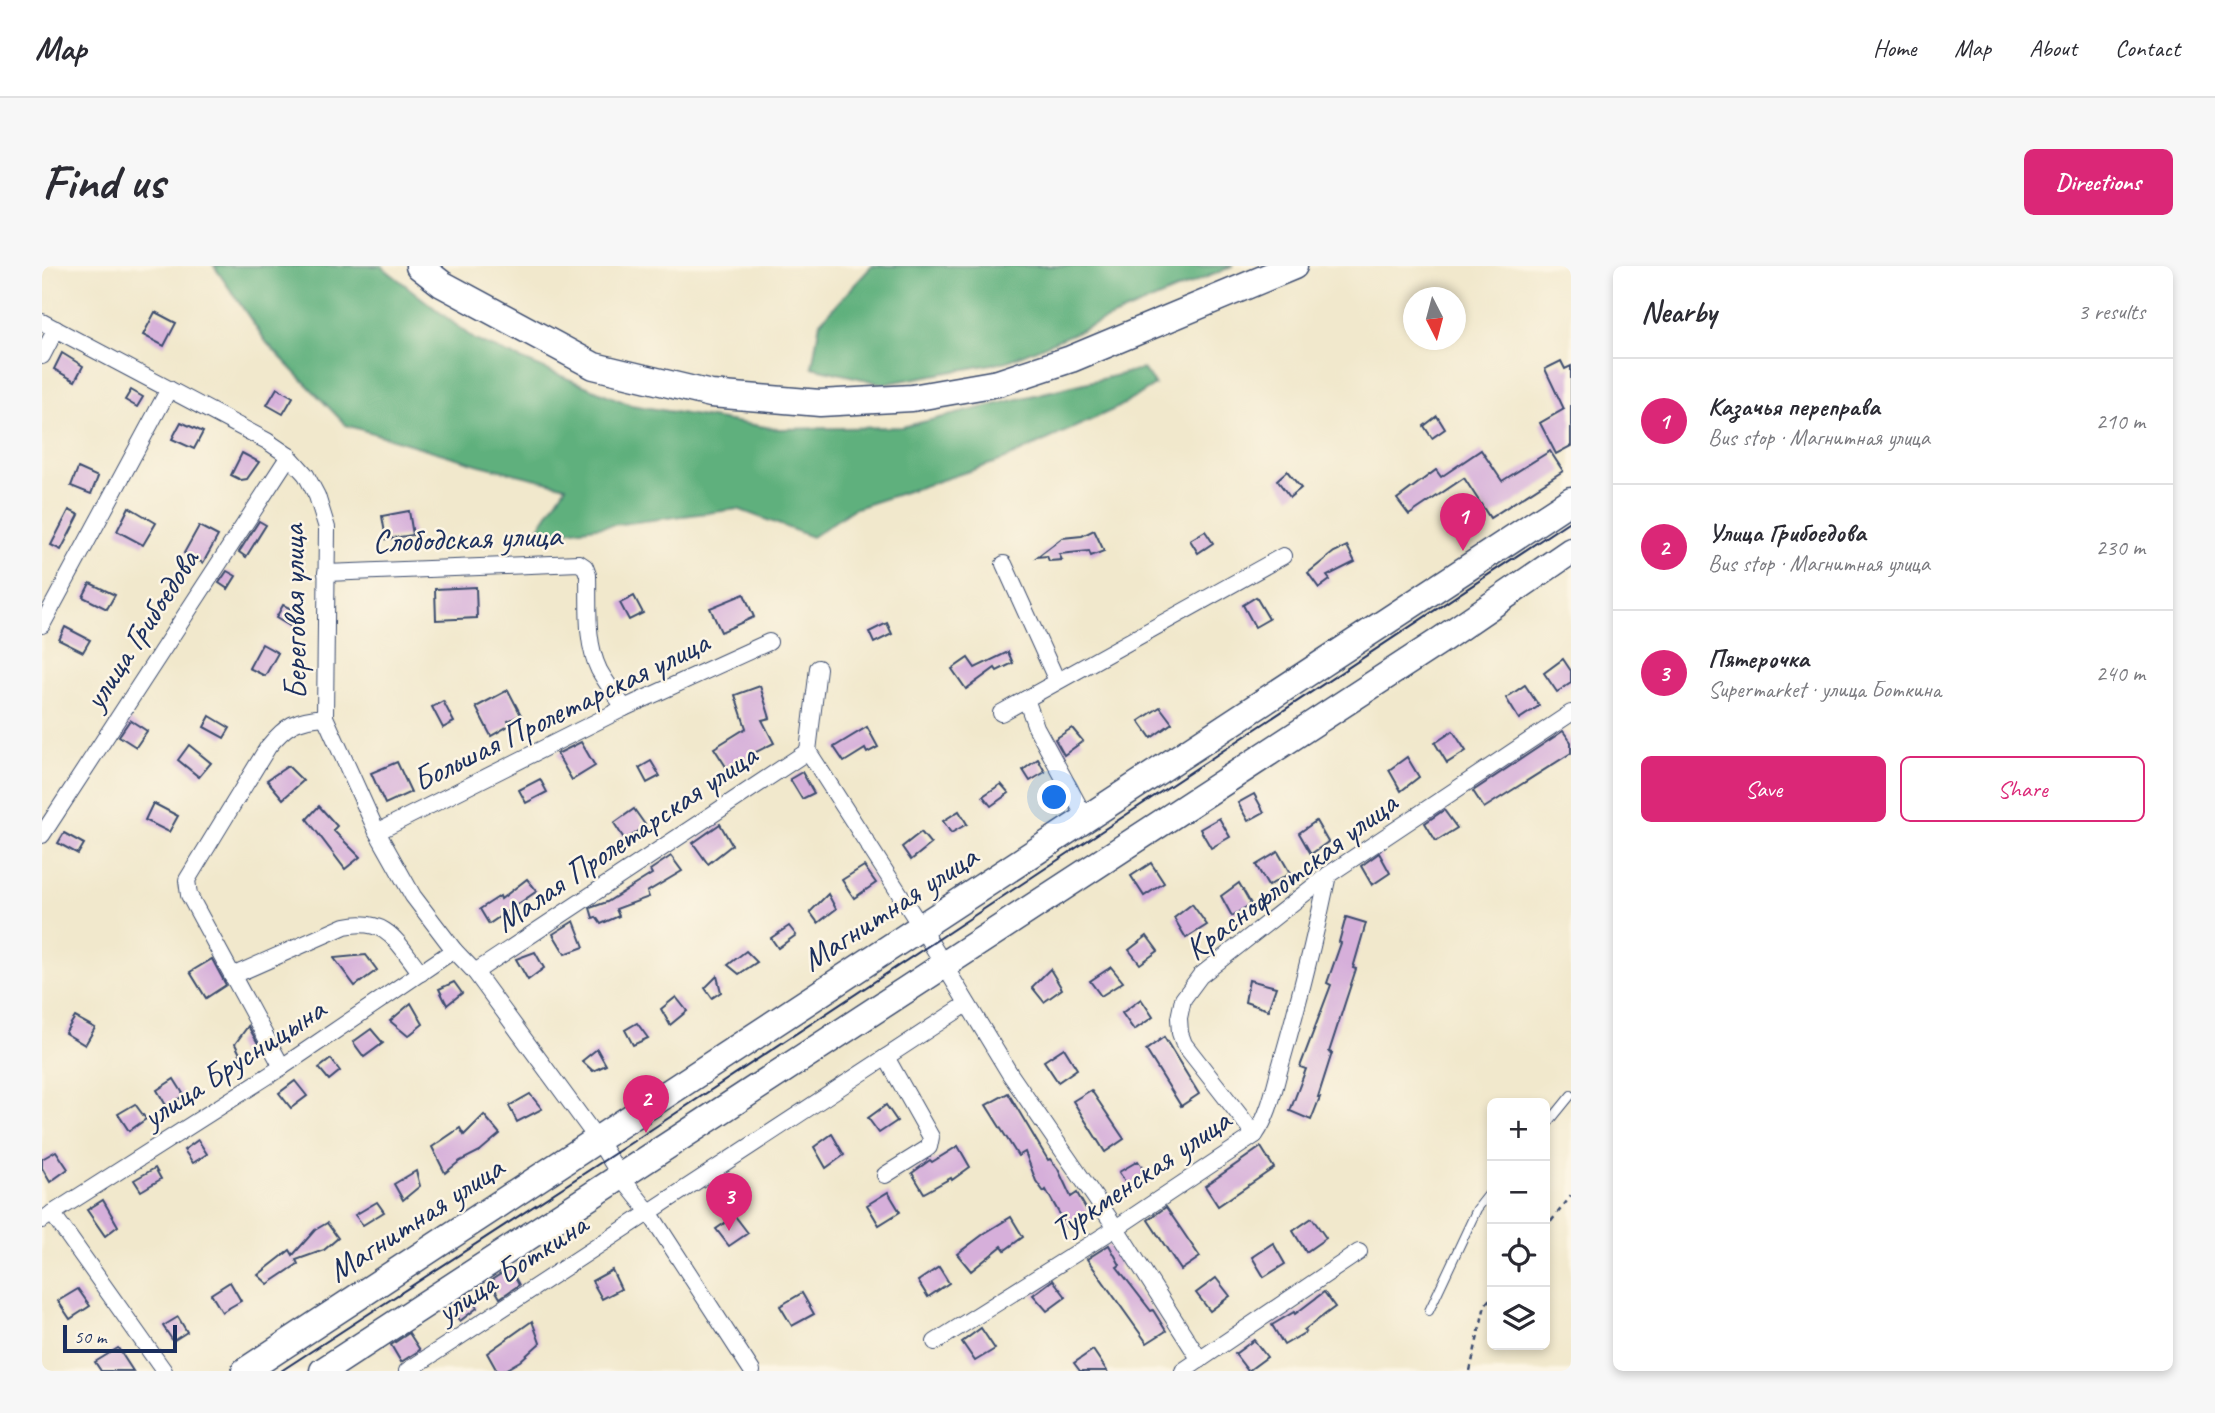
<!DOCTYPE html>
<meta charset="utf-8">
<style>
body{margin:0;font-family:Caveat,sans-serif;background:#f7f7f7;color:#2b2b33}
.controls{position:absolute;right:21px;bottom:21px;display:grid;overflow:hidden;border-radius:10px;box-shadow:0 4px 10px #0003}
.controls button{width:63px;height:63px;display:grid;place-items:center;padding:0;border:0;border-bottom:2px solid #e1e1e2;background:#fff;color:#2b2b33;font:35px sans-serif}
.compass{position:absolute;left:1361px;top:21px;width:63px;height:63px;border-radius:50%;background:#fff;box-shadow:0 4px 10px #0003;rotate:174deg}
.scale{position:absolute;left:21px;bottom:18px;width:114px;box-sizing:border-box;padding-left:7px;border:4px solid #1b2f5e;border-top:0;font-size:19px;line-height:24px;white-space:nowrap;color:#1b2f5e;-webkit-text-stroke:5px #fcf5e5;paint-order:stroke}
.you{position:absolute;left:1013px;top:532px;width:24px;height:24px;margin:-18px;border:5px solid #fff;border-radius:50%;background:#1a73e8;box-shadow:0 0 0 10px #1a73e833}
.badge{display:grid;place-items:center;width:46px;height:46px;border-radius:50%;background:#db2777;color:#fff;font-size:23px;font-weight:700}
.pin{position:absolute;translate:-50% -58px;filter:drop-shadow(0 2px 4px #0008)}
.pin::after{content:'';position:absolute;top:37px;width:24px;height:21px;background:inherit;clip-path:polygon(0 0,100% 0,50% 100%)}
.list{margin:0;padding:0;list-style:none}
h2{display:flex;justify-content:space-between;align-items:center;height:91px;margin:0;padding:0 28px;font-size:30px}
h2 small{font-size:23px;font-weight:400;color:#7c7c81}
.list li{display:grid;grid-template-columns:46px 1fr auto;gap:21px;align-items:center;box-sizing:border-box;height:126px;padding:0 28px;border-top:2px solid #e1e1e2}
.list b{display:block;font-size:26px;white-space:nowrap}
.list p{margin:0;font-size:23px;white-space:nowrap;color:#7c7c81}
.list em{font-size:23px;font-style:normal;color:#7c7c81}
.actions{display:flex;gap:14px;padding:21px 28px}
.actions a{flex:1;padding:16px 0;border:2px solid #db2777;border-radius:10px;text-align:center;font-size:24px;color:#db2777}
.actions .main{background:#db2777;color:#fff}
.icon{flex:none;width:38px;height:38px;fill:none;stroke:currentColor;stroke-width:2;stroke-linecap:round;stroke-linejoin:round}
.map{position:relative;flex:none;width:1529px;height:1105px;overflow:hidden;border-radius:10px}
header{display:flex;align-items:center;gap:42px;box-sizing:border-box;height:98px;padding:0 35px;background:#fff;border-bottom:2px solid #e1e1e2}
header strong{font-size:33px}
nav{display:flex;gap:38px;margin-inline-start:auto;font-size:24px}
.intro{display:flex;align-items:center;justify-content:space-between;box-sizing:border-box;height:168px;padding:0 42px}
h1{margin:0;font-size:49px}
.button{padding:18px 32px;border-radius:10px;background:#db2777;color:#fff;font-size:24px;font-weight:700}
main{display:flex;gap:42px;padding:0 42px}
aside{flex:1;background:#fff;border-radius:10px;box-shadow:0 4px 10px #0003}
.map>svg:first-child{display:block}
.forest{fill:#5eb07d;stroke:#3c706e;stroke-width:2}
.building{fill:#d6afda}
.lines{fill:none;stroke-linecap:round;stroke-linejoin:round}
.service-casing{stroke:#3b4b6e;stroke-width:10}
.minor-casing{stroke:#3b4b6e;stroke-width:18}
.primary-casing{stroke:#3b4b6e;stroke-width:29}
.path{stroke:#3b4b6e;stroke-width:2.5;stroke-dasharray:5 5;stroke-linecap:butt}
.service{stroke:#fff;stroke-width:8}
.minor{stroke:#fff;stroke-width:16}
.primary{stroke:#fff;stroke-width:26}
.tram{stroke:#1b2f5e;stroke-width:2}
.labels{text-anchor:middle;stroke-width:5;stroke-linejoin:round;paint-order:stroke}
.street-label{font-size:33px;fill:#1b2f5e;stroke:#fcf5e5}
</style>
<header>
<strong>Map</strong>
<nav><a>Home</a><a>Map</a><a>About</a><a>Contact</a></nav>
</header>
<div class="intro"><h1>Find us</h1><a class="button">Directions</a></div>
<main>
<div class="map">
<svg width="1529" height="1105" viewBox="0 0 1529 1105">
<rect width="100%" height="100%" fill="#fcf5e5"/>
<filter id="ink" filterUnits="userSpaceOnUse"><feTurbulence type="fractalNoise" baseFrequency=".0143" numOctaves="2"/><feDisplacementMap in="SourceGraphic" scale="14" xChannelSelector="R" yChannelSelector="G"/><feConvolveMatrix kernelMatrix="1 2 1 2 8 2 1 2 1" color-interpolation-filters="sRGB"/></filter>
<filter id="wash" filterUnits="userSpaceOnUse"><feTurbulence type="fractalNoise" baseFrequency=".00686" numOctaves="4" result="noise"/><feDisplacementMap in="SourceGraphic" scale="28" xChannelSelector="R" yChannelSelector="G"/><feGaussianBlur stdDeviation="1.57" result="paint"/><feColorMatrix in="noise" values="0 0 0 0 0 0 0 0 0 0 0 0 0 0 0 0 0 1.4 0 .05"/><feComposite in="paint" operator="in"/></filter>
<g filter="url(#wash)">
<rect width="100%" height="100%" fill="#f1e8cc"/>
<g class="forest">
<polygon points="172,0 339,0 433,74 589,139 736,163 860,161 1101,103 1113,119 1077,141 961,194 811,243 770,271 696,243 492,269 524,220 438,199 304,159 225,77"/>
<polygon points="830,0 1191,0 966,95 842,118 770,101 778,56"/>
</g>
<g id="blocks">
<g class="building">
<polygon points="113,46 134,57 122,80 101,69"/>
<polygon points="20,87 41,100 33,115 12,103"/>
<polygon points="1519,95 1523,103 1529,100 1529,180 1514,188 1498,157 1522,143 1503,103"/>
<polygon points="235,122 251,131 241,148 225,139"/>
<polygon points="89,124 101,131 95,141 83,134"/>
<polygon points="1395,150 1403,163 1390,172 1382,160"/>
<polygon points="139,156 161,166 152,183 130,173"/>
<polygon points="1439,184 1460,215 1508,185 1521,205 1448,252 1422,212 1367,249 1355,233 1394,204 1399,211"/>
<polygon points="200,187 217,196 205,213 199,214 189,209"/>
<polygon points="36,202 56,211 49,228 29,220"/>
<polygon points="1245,205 1259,222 1248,231 1235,214"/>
<polygon points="87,241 114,257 101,279 75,265"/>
<polygon points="27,244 37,249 19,284 9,279"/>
<polygon points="367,245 371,269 344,273 340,250"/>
<polygon points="217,255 224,259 204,291 197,286"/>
<polygon points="157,260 176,270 161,297 142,287"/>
<polygon points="1052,264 1062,285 1049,290 1047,285 1017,288 1020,294 1007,295 1005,290 995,291 1020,272 1040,270"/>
<polygon points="1163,265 1171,277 1156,287 1148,274"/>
<polygon points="1305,280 1313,296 1285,310 1288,314 1277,322 1266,307 1292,286"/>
<polygon points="185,305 194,310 186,323 177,317"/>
<polygon points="48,317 73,329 65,343 41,331"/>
<polygon points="434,321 435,352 394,354 393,323"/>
<polygon points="702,328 712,351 679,366 668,342"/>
<polygon points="592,330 601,347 587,354 578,337"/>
<polygon points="1214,331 1227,353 1213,361 1201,339"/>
<polygon points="241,339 260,348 251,362 234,352"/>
<polygon points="845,357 850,368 832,377 827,366"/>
<polygon points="23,361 48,374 41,386 17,374"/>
<polygon points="220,378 236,387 223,410 207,402"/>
<polygon points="966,386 971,397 955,405 953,402 924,423 910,403 926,392 933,402"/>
<polygon points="1521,393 1529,405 1529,417 1515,426 1502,407"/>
<polygon points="1483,419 1497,440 1477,453 1464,432"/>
<polygon points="718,420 728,452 720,454 732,477 708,489 712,496 690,510 672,482 704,462 693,429"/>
<polygon points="466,424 479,449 466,455 468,459 449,470 434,441"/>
<polygon points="401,435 412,456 401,462 390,441"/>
<polygon points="1118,441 1130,457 1109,472 1097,455"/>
<polygon points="168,450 188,462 182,472 162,461"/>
<polygon points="88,454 105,465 94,481 77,470"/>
<polygon points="825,461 836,481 825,487 823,483 802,496 792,481"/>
<polygon points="1030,462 1041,475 1022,489 1013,473"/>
<polygon points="1411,465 1424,485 1405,497 1393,477"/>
<polygon points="1521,465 1529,476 1529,487 1442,542 1431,525"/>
<polygon points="539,476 553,500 530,514 515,488"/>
<polygon points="147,479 169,497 157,511 136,494"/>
<polygon points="1365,491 1377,511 1359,525 1347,504"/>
<polygon points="996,493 1003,506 988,515 981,504"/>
<polygon points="609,495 618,510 605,517 597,502"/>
<polygon points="355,496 369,526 343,538 329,507"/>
<polygon points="246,500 261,515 241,533 225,514"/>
<polygon points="760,506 772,527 760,533 748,513"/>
<polygon points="498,513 505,526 484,537 477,524"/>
<polygon points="959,518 967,527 949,540 941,530"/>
<polygon points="1212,528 1222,546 1206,555 1196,537"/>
<polygon points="111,537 136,550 127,566 103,554"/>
<polygon points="277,540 295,560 291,564 318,591 303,603 265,553"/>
<polygon points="592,543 604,560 583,574 572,557"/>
<polygon points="1402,544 1415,562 1394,575 1383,557"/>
<polygon points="917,545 925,558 909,567 901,555"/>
<polygon points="1177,552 1188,571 1169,582 1158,563"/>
<polygon points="1274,555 1286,576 1269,588 1257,567"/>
<polygon points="678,558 690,579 666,598 651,577"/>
<polygon points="879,566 889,578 869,594 860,581"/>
<polygon points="22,567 42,578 36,588 16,577"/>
<polygon points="1236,586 1248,607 1226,620 1214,599"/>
<polygon points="1337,587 1348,607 1330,619 1319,600"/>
<polygon points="629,590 640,605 605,626 607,631 574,643 577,650 559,658 554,651 551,652 548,642 565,636 610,608 608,604"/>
<polygon points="1109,597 1122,617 1102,630 1089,610"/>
<polygon points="822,600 834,617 812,632 800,614"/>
<polygon points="485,613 495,625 447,658 438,643 458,630 459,633"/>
<polygon points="1197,617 1209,638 1190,650 1179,630"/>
<polygon points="786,628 794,643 776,657 768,646"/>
<polygon points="1150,638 1165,659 1144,672 1132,652"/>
<polygon points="1304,651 1324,657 1311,702 1314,703 1287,786 1290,787 1276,831 1278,831 1269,854 1248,845 1264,803 1258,801 1289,719 1285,717 1299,677 1297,676"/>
<polygon points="532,655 542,681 523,688 511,668"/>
<polygon points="747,660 754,669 736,682 729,672"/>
<polygon points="1105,670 1116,685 1098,698 1087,684"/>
<polygon points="704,685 715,696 697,708 686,699"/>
<polygon points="493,686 502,702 486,714 474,693"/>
<polygon points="324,689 335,704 313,720 292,692"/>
<polygon points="170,693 184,719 164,732 148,706"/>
<polygon points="1069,701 1081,716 1059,730 1048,715"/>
<polygon points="1008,703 1020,723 1002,736 990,721"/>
<polygon points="675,710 679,726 670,732 663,722"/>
<polygon points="1207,714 1234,721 1226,744 1203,736"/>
<polygon points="412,716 420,727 405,739 397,723"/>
<polygon points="634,731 645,745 628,759 619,743"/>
<polygon points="1099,733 1111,751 1092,764 1080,747"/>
<polygon points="369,737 381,758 366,770 348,755"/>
<polygon points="33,751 53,762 43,779 23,767"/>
<polygon points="595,757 606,772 591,779 583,764"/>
<polygon points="206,760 218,781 200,792 193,778"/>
<polygon points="329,763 341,777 322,791 311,776"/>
<polygon points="1122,771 1157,828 1139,840 1104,784"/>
<polygon points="1022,782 1035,803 1016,816 1002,795"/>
<polygon points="555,783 564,799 551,805 540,795"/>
<polygon points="289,793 298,805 287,814 277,802"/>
<polygon points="132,813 142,829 125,841 115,824"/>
<polygon points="253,815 265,830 249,842 237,827"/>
<polygon points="1049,824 1082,873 1063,886 1031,835"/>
<polygon points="966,827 1006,894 1008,893 1016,903 1029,931 1035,927 1047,948 1025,961 1004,924 1002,926 994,915 983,886 976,890 944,839"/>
<polygon points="488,828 500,843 475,856 467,840"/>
<polygon points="93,838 104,853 87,865 76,848"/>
<polygon points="844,839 855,855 837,867 826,852"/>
<polygon points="442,849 458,868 438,885 418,895 403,907 390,881 418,862 422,869"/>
<polygon points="790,868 802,889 784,902 772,881"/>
<polygon points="156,874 165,888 151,897 142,884"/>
<polygon points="916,880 928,901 910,914 909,912 882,927 870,907 888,894 890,896"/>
<polygon points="1219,881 1232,902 1176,940 1163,920"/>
<polygon points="14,885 26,903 8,916 0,902 0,893"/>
<polygon points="1096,895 1105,909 1086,921 1077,906"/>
<polygon points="113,902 119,913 99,925 92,914"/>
<polygon points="374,905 378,920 361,934 352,918"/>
<polygon points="846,926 858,946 837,959 825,939"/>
<polygon points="61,934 76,960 63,970 45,944"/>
<polygon points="335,936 342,946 321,959 313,949"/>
<polygon points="1124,941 1158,991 1139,1004 1106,954"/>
<polygon points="693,950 706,967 687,980 674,963"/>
<polygon points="969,951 981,971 963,984 960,980 929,1005 915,988 943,967"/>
<polygon points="1270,952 1284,972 1264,986 1251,965"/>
<polygon points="285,957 296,972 282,984 254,994 256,998 226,1018 216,1009 248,984 251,989 273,964"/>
<polygon points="1231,977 1243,998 1222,1011 1210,991"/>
<polygon points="1067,979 1078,999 1075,1001 1109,1045 1111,1044 1124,1065 1105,1077 1045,993"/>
<polygon points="897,1001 907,1017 886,1031 876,1015"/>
<polygon points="468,1002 477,1019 458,1032 448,1015"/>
<polygon points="570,1004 579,1023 560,1033 550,1015"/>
<polygon points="1174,1012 1188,1030 1168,1045 1154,1027"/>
<polygon points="1011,1014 1024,1031 1005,1045 991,1029"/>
<polygon points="188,1016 199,1035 180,1046 169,1028"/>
<polygon points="36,1023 48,1040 28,1053 16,1035"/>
<polygon points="1282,1026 1293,1041 1262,1064 1264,1066 1242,1079 1230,1059 1252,1046 1253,1048"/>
<polygon points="760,1027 772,1048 750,1060 738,1040"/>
<polygon points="428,1028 435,1042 418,1055 407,1041"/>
<polygon points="136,1051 145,1066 131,1075 121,1060"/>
<polygon points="490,1055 498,1077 478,1095 461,1105 455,1105 445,1087"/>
<polygon points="939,1062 953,1083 933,1095 920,1076"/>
<polygon points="367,1067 378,1084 359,1096 349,1079"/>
<polygon points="1212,1074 1225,1091 1206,1105 1193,1088"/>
<polygon points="76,1082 91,1105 59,1105 53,1096"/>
<polygon points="1051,1084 1065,1105 1038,1105 1032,1097"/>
</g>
</g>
</g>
<g filter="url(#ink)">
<use href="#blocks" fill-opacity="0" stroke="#3b4b6e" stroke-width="2"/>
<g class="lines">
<g class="service-casing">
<g id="service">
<polyline points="1503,861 1529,829"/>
<polyline points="1387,1045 1435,943 1450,924"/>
</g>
</g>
<g class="minor-casing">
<g id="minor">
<polyline points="0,56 225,175 247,190 264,209 275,230 285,262 283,451 335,566 371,630 412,684 433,706 556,874 579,911 607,946 710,1105"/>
<polyline points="0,90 14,63"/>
<polyline points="962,298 1015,415"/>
<path d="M 284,307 L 537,297 L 543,301 L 546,309 C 547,340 543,375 557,404 C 564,417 574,429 582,442"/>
<polyline points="0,359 127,123"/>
<polyline points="776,402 766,485 879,661 968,808 1074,962 1158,1094"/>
<polyline points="984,433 994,461 1044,553"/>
<polyline points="959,447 1241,290"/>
<polyline points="335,566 582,442 727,376"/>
<polyline points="0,569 247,190"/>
<polyline points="433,706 766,485"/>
<path d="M 190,710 L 303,660 C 346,651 355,677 379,707"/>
<path d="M 240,801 L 147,629 L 145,614 L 226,481 C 244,459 254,453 283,451"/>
<polyline points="1213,869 1142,778 1138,767 1137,752 1141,733 1158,710 1286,609 1529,447"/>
<polyline points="843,909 883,884 887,881 889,871 844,791"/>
<polyline points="10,947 122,1105"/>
<polyline points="0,954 240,801 412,684"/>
<path d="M 893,1076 L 1074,962 L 1213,869 C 1228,848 1232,822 1239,798 C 1257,735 1273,672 1286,609"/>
<polyline points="365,1105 925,738"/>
<polyline points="1141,1105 1317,986"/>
</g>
</g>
<g class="primary-casing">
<g id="primary">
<polyline points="377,0 400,18 552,100 669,128 778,137 870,132 956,117 1029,93 1252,0"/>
<polyline points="203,1105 1529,234"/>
<polyline points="281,1105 1396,376 1529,285"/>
</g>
</g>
<g class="path">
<polyline points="1503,963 1529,930"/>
<polyline points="1428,1105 1443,1039 1450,1030"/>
</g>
<use href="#service" class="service"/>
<use href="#minor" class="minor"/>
<use href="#primary" class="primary"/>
<polyline class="tram" points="239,1105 604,867 1529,254"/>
</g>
</g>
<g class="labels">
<g class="street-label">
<text transform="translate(425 271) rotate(-2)" y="12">Слободская улица</text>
<text transform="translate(251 346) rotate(-91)" y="12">Береговая улица</text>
<text transform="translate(98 363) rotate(-57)" y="12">улица Грибоедова</text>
<text transform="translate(518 444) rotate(-26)" y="12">Большая Пролетарская улица</text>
<text transform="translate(583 571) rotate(-34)" y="12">Малая Пролетарская улица</text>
<text transform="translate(1248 609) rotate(-37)" y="12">Краснофлотская улица</text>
<text transform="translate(847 641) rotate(-33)" y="12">Магнитная улица</text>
<text transform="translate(191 796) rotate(-33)" y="12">улица Брусницына</text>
<text transform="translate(1098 908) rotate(-34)" y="12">Туркменская улица</text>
<text transform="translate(373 952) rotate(-33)" y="12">Магнитная улица</text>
<text transform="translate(469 1001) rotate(-33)" y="12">улица Боткина</text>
</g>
</g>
</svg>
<div class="controls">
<button>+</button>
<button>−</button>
<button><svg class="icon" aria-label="locate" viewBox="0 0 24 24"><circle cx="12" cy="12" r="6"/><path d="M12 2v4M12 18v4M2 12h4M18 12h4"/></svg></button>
<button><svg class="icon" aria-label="layers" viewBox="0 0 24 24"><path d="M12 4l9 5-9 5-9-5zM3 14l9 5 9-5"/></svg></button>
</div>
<svg class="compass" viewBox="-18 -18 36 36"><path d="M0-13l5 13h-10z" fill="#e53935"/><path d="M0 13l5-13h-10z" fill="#7c7c81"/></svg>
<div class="scale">50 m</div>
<div class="you"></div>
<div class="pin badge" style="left:1421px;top:285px">1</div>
<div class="pin badge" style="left:604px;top:867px">2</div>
<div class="pin badge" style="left:687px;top:965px">3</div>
</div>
<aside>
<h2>Nearby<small>3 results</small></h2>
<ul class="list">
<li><span class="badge">1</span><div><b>Казачья переправа</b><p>Bus stop · Магнитная улица</p></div><em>210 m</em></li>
<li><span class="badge">2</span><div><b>Улица Грибоедова</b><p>Bus stop · Магнитная улица</p></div><em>230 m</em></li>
<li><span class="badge">3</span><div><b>Пятерочка</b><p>Supermarket · улица Боткина</p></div><em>240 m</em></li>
</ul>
<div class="actions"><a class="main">Save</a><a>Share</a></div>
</aside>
</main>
